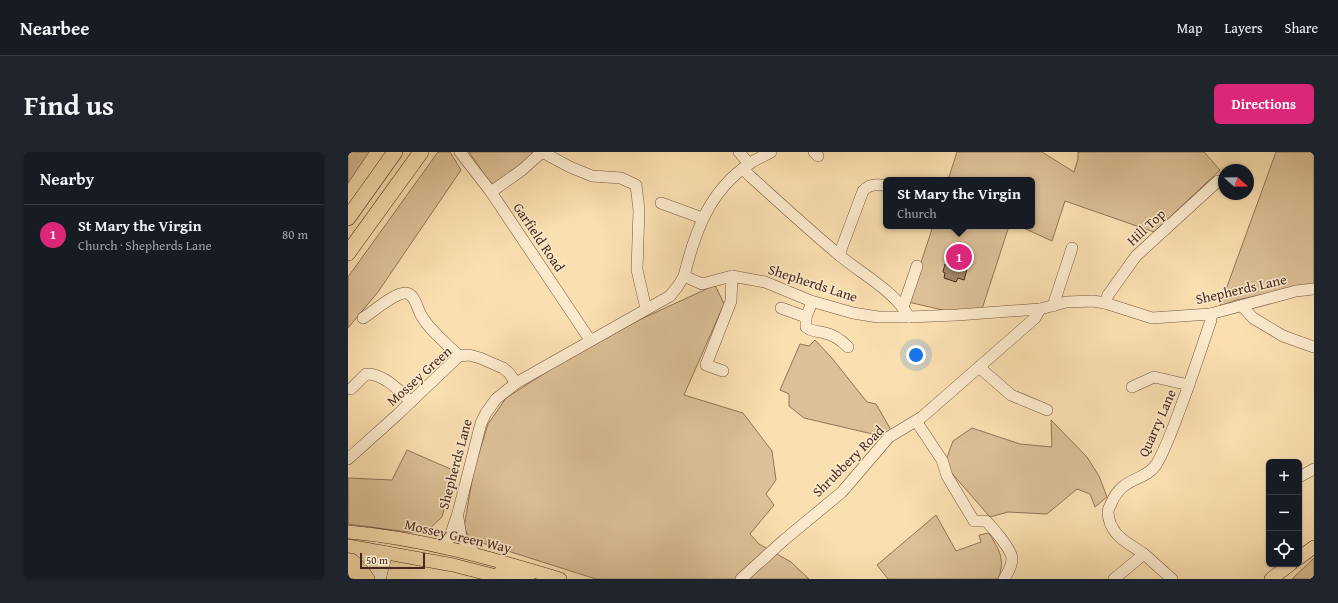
<!DOCTYPE html>
<meta charset="utf-8">
<style>
body{margin:0;font-family:"Gentium Book Plus",serif;background:#20242c;color:#f1f3f6}
.controls{position:absolute;right:12px;bottom:12px;display:grid;overflow:hidden;border-radius:6px;box-shadow:0 1px 3px #0004}
.controls button{width:36px;height:36px;display:grid;place-items:center;padding:0;border:0;border-bottom:1px solid #363941;background:#171b24;color:#f1f3f6;font:20px sans-serif}
.compass{position:absolute;left:870px;top:12px;width:36px;height:36px;border-radius:50%;background:#171b24;box-shadow:0 1px 3px #0004;rotate:110deg}
.scale{position:absolute;left:12px;bottom:10px;width:65px;box-sizing:border-box;padding-left:4px;border:2px solid #48281c;border-top:0;font-size:11px;line-height:14px;white-space:nowrap;color:#48281c;-webkit-text-stroke:3px #fceacc;paint-order:stroke}
.you{position:absolute;left:568px;top:203px;width:14px;height:14px;margin:-10px;border:3px solid #fff;border-radius:50%;background:#1a73e8;box-shadow:0 0 0 6px #1a73e833}
.badge{display:grid;place-items:center;width:26px;height:26px;border-radius:50%;background:#db2777;color:#fff;font-size:13px;font-weight:700}
.pin{position:absolute;translate:-50% -50%;border:2px solid #fff;box-shadow:0 1px 4px #0006}
.popup{position:absolute;left:535px;top:25px;width:152px;height:52px;box-sizing:border-box;display:grid;place-content:center;border-radius:6px;background:#171b24;filter:drop-shadow(0 1px 3px #0005);font-size:13px;white-space:nowrap;color:#9ea1a6}
.popup b{font-size:15px;color:#f1f3f6}
.popup::after{content:'';position:absolute;left:50%;top:100%;margin-left:-8px;border:8px solid transparent;border-top-color:#171b24}
.list{margin:0;padding:0;list-style:none}
h2{display:flex;justify-content:space-between;align-items:center;height:52px;margin:0;padding:0 16px;font-size:17px}
h2 small{font-size:13px;font-weight:400;color:#9ea1a6}
.list li{display:grid;grid-template-columns:26px 1fr auto;gap:12px;align-items:center;box-sizing:border-box;height:60px;padding:0 16px;border-top:1px solid #363941}
.list b{display:block;font-size:15px;white-space:nowrap}
.list p{margin:0;font-size:13px;white-space:nowrap;color:#9ea1a6}
.list em{font-size:13px;font-style:normal;color:#9ea1a6}
.icon{flex:none;width:22px;height:22px;fill:none;stroke:currentColor;stroke-width:2;stroke-linecap:round;stroke-linejoin:round}
.map{position:relative;flex:none;width:966px;height:427px;overflow:hidden;border-radius:6px}
header{display:flex;align-items:center;gap:24px;box-sizing:border-box;height:56px;padding:0 20px;background:#171b24;border-bottom:1px solid #363941}
header strong{font-size:19px}
nav{display:flex;gap:22px;margin-inline-start:auto;font-size:14px}
.intro{display:flex;align-items:center;justify-content:space-between;box-sizing:border-box;height:96px;padding:0 24px}
h1{margin:0;font-size:28px}
.button{padding:10px 18px;border-radius:6px;background:#db2777;color:#fff;font-size:14px;font-weight:700}
main{display:flex;gap:24px;padding:0 24px}
aside{flex:1;background:#171b24;border-radius:6px;box-shadow:0 1px 3px #0004}
.map>svg:first-child{display:block}
.green{fill:#dcc097;stroke:#92745a}
.building{fill:#a58769;stroke:#48281c}
.lines{fill:none;stroke-linecap:round;stroke-linejoin:round}
.minor-casing{stroke:#745641;stroke-width:12}
.major-casing{stroke:#48281c;stroke-width:14}
.highway-casing{stroke:#48281c;stroke-width:16}
.minor{stroke:#fceacc;stroke-width:11}
.major{stroke:#fadfb0;stroke-width:13}
.highway{stroke:#fadfb0;stroke-width:15}
.labels{text-anchor:middle;stroke-width:3;stroke-linejoin:round;paint-order:stroke}
.street-label{font-size:14px;fill:#48281c;stroke:#fceacc}
</style>
<header>
<strong>Nearbee</strong>
<nav><a>Map</a><a>Layers</a><a>Share</a></nav>
</header>
<div class="intro"><h1>Find us</h1><a class="button">Directions</a></div>
<main>
<aside>
<h2>Nearby<small></small></h2>
<ul class="list">
<li><span class="badge">1</span><div><b>St Mary the Virgin</b><p>Church · Shepherds Lane</p></div><em>80 m</em></li>
</ul>
</aside>
<div class="map">
<svg width="966" height="427" viewBox="0 0 966 427">
<rect width="100%" height="100%" fill="#fadfb0"/>
<filter id="stains"><feTurbulence type="fractalNoise" baseFrequency=".005" numOctaves="4"/><feColorMatrix values="0 0 0 0 .2 0 0 0 0 .09 0 0 0 0 .02 0 0 0 .5 -.17"/></filter>
<radialGradient id="worn" r=".72"><stop offset=".6" stop-color="#630" stop-opacity="0"/><stop offset="1" stop-color="#630" stop-opacity=".3"/></radialGradient>
<g class="green">
<polygon points="0,0 21,0 0,31"/>
<polygon points="90,0 102,0 113,18 30,140 0,176 0,125"/>
<polygon points="121,0 185,0 184,5 144,34"/>
<polygon points="609,0 694,0 726,20 730,7 730,0 856,0 872,18 806,80 717,49 704,89 671,74 684,74 684,28 600,28"/>
<polygon points="928,0 966,0 966,132 888,148 872,154"/>
<polygon points="585,74 661,74 634,157 599,159 560,150"/>
<polygon points="367,133 376,152 336,243 395,261 424,299 428,328 418,342 426,353 402,382 411,392 443,410 461,427 248,427 122,387 116,375 126,317 140,272 158,246 211,212 289,169"/>
<polygon points="467,188 483,205 519,250 528,252 543,278 533,284 456,266 441,254 441,242 432,238 452,192 461,194"/>
<polygon points="703,268 739,305 751,324 759,345 747,355 742,342 729,337 699,362 660,360 642,365 601,318 598,308 605,289 624,276 672,292 704,295"/>
<polygon points="59,298 107,319 94,365 78,380 60,380 0,372 0,326 44,328"/>
<path d="M 588,363 L 608,399 L 633,390 L 631,383 L 641,381 C 651,398 658,407 650,427 L 540,427 L 529,413 Z"/>
<polygon points="966,406 966,427 944,427"/>
</g>
<polygon class="building" points="608,94 620,98 614,116 619,117 616,128 610,126 608,130 596,126 597,121 595,120 597,112 602,113"/>
<g class="lines">
<g class="minor-casing">
<g id="minor">
<polyline points="112,0 143,40 242,188"/>
<polyline points="194,0 222,15 244,24 273,26 288,33 291,58 289,118 298,157"/>
<polyline points="391,0 401,12"/>
<polyline points="466,0 470,4"/>
<path d="M 395,17 L 403,25 C 432,51 460,77 490,102 C 513,122 546,138 561,165"/>
<polyline points="143,40 174,18 194,0"/>
<polyline points="313,51 354,66"/>
<path d="M 491,103 L 515,39 C 521,32 530,32 538,34"/>
<path d="M 336,124 C 347,80 361,39 401,12 C 408,7 416,4 423,0"/>
<path d="M 464,150 L 458,165 L 458,175 C 464,180 470,179 477,181 C 487,183 494,189 500,195"/>
<polyline points="757,151 760,143 788,104 870,29"/>
<polyline points="705,154 724,96"/>
<polyline points="894,154 905,166 935,184 966,195"/>
<polyline points="555,155 569,114"/>
<polyline points="433,156 458,165"/>
<path d="M 15,166 C 25,160 47,140 58,141 C 67,142 69,156 73,163 C 82,179 98,191 111,204"/>
<polyline points="631,215 663,243 699,258"/>
<polyline points="375,219 358,213 383,149 384,124"/>
<polyline points="784,235 806,225 841,233"/>
<path d="M 3,237 L 18,222 C 35,221 52,239 63,250"/>
<path d="M 568,269 L 594,308 L 599,324 L 626,369 L 638,369 C 645,376 663,397 664,406 C 664,414 660,421 656,427"/>
<polyline points="0,307 49,263 111,204 121,203 132,206 155,216 161,221 168,231"/>
<polyline points="951,325 966,317"/>
<polyline points="110,366 113,385 128,403"/>
<path d="M 8,395 C 19,404 26,412 33,424"/>
<polyline points="98,396 110,361 133,271 138,261 148,247 168,231 322,144 330,134 336,124 354,132 384,124 417,130 463,149 505,161 530,165 561,165 609,163 692,157 718,150 745,149 757,151 804,166 862,162 948,139 966,137"/>
<path d="M 796,402 C 780,391 761,383 760,360 C 760,357 762,354 763,352 C 774,324 796,330 808,313 C 818,296 825,276 832,257 C 843,228 853,198 863,168 L 862,162"/>
<polyline points="32,427 39,400"/>
<polyline points="393,427 436,388 494,340 541,285 574,265 687,166 692,157"/>
<polyline points="766,427 796,402 824,427"/>
</g>
</g>
<g class="major-casing">
<g id="major">
<path d="M 0,380 C 72,386 143,406 212,427"/>
<polyline points="0,394 105,413 160,427"/>
<polyline points="951,406 966,395"/>
<polyline points="153,419 180,427"/>
<polyline points="923,427 943,412"/>
</g>
</g>
<g class="highway-casing">
<g id="highway">
<polyline points="0,66 47,0"/>
<polyline points="0,101 73,0"/>
</g>
</g>
<use href="#minor" class="minor"/>
<use href="#major" class="major"/>
<use href="#highway" class="highway"/>
</g>
<g class="labels">
<g class="street-label">
<text transform="translate(798 75) rotate(-43)" y="5">Hill Top</text>
<text transform="translate(191 85) rotate(56)" y="5">Garfield Road</text>
<text transform="translate(465 131) rotate(18)" y="5">Shepherds Lane</text>
<text transform="translate(893 137) rotate(-13)" y="5">Shepherds Lane</text>
<text transform="translate(71 224) rotate(-42)" y="5">Mossey Green</text>
<text transform="translate(809 271) rotate(-66)" y="5">Quarry Lane</text>
<text transform="translate(500 309) rotate(-45)" y="5">Shrubbery Road</text>
<text transform="translate(107 312) rotate(-75)" y="5">Shepherds Lane</text>
<text transform="translate(110 384) rotate(13)" y="5">Mossey Green Way</text>
</g>
</g>
<rect width="100%" height="100%" filter="url(#stains)"/>
<rect width="100%" height="100%" fill="url(#worn)"/>
</svg>
<div class="controls">
<button>+</button>
<button>−</button>
<button><svg class="icon" aria-label="locate" viewBox="0 0 24 24"><circle cx="12" cy="12" r="6"/><path d="M12 2v4M12 18v4M2 12h4M18 12h4"/></svg></button>
</div>
<svg class="compass" viewBox="-18 -18 36 36"><path d="M0-13l5 13h-10z" fill="#e53935"/><path d="M0 13l5-13h-10z" fill="#9ea1a6"/></svg>
<div class="scale">50 m</div>
<div class="you"></div>
<div class="pin badge" style="left:611px;top:105px">1</div>
<div class="popup"><b>St Mary the Virgin</b>Church</div>
</div>
</main>
